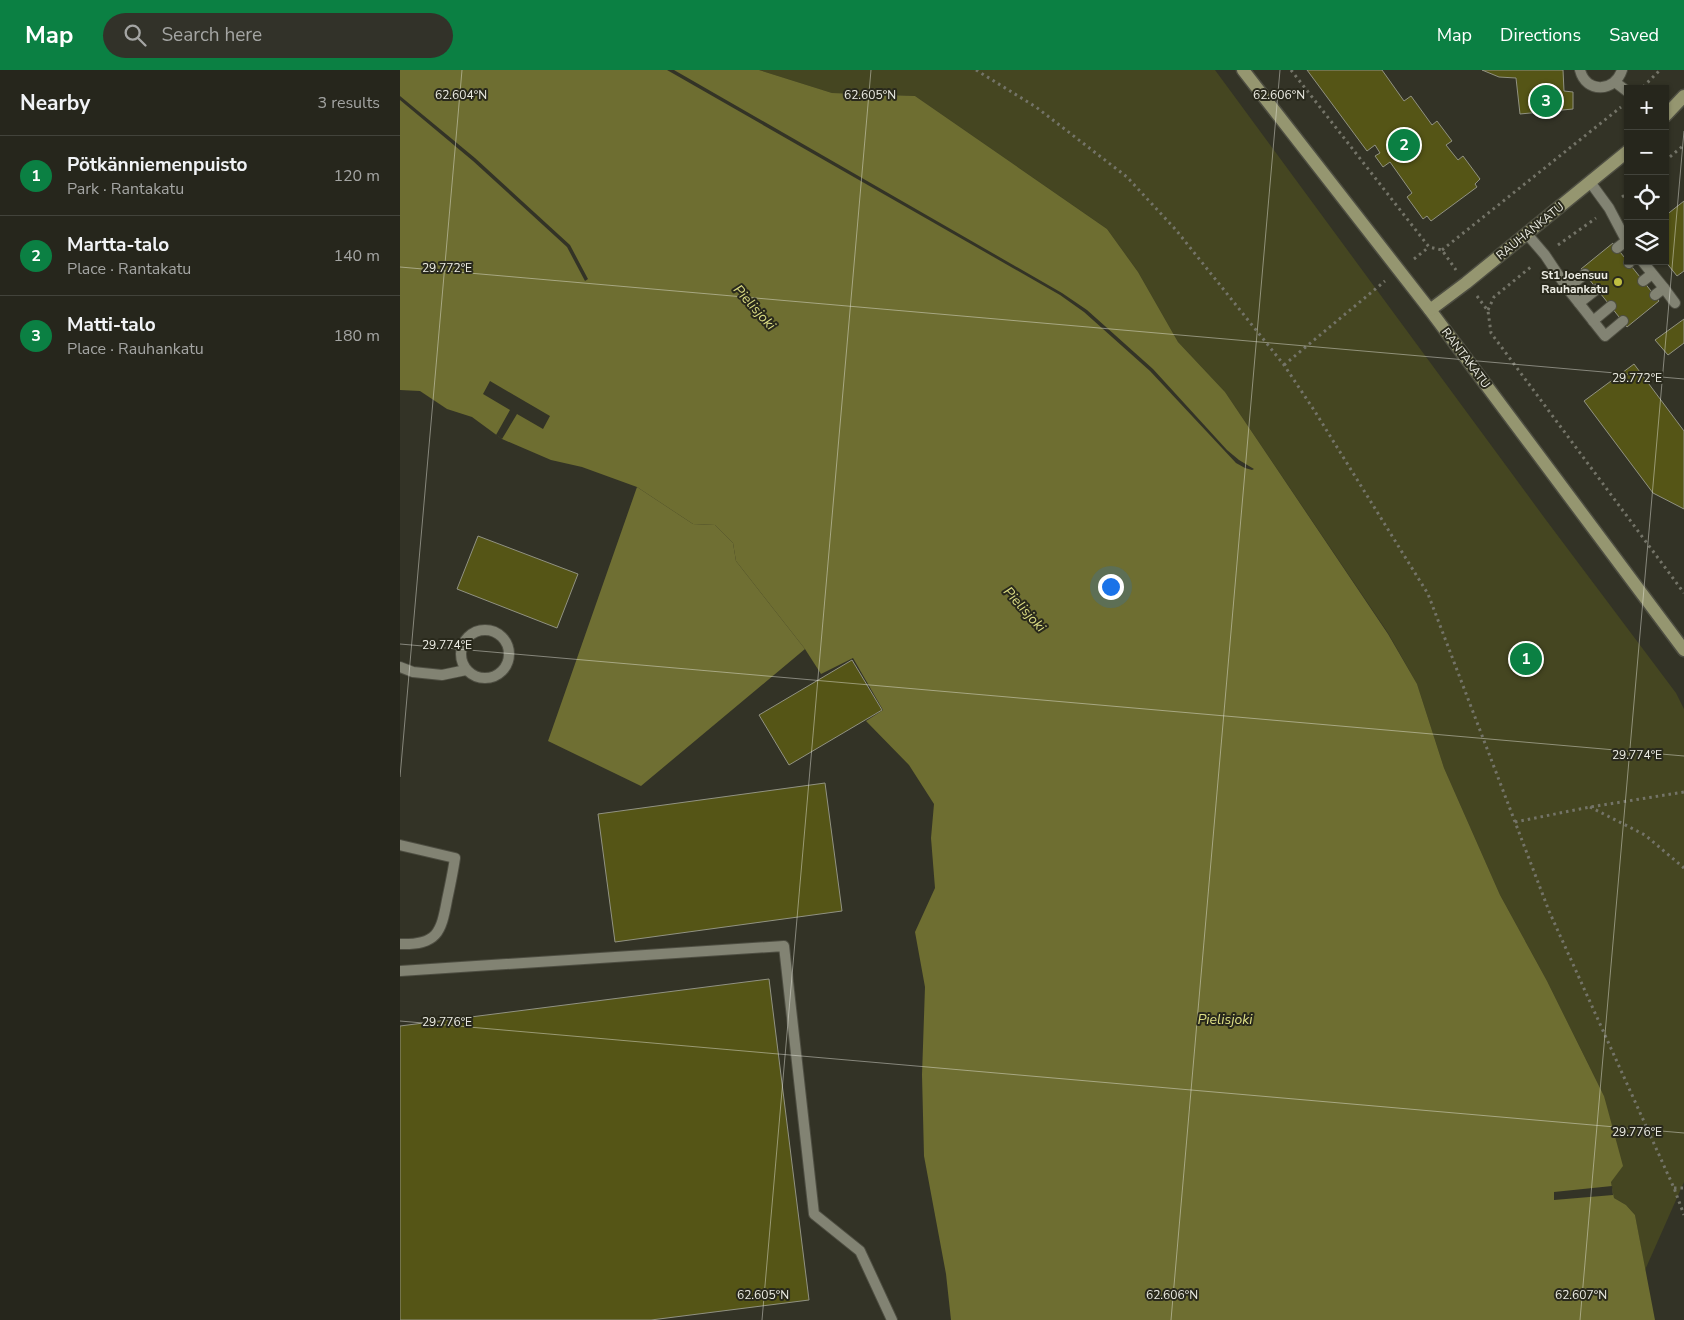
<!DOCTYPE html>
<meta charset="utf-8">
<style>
body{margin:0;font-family:"Nunito Sans",sans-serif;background:#323229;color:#f1f3f6}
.controls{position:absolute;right:15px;top:15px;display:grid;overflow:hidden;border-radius:0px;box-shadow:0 1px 4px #0004}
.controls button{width:45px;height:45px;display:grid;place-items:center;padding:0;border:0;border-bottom:1px solid #42433b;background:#26261c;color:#f1f3f6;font:25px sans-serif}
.you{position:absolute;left:710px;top:516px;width:18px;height:18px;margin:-12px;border:4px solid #fff;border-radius:50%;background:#1a73e8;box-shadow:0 0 0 8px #1a73e833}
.badge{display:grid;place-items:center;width:32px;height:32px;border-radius:50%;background:#0b8043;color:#fff;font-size:16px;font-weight:700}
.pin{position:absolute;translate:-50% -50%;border:2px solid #fff;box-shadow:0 1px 5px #0006}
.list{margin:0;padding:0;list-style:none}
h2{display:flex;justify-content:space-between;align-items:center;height:65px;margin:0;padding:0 20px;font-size:21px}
h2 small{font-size:16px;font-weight:400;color:#a4a5a3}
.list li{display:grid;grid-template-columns:32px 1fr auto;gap:15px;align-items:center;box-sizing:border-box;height:80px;padding:0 20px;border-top:1px solid #42433b}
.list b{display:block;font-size:19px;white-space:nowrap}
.list p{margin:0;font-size:16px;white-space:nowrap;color:#a4a5a3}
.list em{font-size:16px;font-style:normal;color:#a4a5a3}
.icon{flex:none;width:28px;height:28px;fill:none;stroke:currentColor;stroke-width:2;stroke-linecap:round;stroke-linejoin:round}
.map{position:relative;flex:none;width:1284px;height:1250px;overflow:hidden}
header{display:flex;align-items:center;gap:30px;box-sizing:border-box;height:70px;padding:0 25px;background:#0b8043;color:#fff}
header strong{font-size:24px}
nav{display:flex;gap:28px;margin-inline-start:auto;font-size:18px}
.search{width:350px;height:45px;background:#323229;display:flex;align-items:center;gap:12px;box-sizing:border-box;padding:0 18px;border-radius:28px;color:#a4a5a3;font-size:19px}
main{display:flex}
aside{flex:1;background:#26261c}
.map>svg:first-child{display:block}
.green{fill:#454621}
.forest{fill:#6f6f33}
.water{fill:#6e6e31}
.pier{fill:#333326}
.building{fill:#555516;stroke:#919282}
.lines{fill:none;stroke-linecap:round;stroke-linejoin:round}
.lane-casing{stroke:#4e4e42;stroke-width:12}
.secondary-casing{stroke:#4e4e42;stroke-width:15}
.path{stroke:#747468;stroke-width:3;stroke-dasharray:2.5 4;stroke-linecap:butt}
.lane{stroke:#828373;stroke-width:10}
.secondary{stroke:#959670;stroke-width:12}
.ticks{fill:none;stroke:#eeeee5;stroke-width:1;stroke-opacity:0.45}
.poi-dot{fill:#bfbe41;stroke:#29291c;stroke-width:2}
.labels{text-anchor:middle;stroke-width:4;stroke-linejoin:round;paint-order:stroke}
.street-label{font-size:12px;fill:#eeeee5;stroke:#29291c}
.poi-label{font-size:12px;font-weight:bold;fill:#eeeee5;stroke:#29291c;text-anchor:end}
.water-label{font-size:14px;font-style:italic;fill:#dedf85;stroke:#29291c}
.ticks-label{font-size:12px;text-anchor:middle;fill:#eeeee5;stroke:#29291c;stroke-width:4;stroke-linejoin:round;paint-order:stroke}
</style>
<header>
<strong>Map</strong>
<div class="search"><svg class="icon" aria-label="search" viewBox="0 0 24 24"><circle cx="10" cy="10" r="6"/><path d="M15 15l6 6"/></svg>Search here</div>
<nav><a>Map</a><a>Directions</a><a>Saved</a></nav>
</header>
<main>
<aside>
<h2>Nearby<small>3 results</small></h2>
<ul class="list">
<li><span class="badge">1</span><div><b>Pötkänniemenpuisto</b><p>Park · Rantakatu</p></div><em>120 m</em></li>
<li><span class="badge">2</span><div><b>Martta-talo</b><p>Place · Rantakatu</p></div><em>140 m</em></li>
<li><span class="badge">3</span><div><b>Matti-talo</b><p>Place · Rauhankatu</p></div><em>180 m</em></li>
</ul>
</aside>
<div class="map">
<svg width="1284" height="1250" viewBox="0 0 1284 1250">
<rect width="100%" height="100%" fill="#333326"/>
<polygon class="green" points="359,0 815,0 1146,450 1276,623 1284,639 1284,1112 1245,1200 1235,1145 1226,1135 1214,1128 1211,1112 1204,1026 1147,911 1100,825 1044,698 1017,614 988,563 825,322 778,272 738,202 707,159 515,26 432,23"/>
<polygon class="forest" points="237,417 293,454 315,455 333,473 336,491 405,579 241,716 148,671"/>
<polygon class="water" points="0,0 359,0 432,23 515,26 707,159 738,202 778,272 825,322 988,564 1017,614 1044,698 1100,825 1147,911 1204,1026 1223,1096 1211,1112 1214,1128 1226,1135 1235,1145 1255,1250 551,1250 546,1204 524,1086 522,1005 525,917 515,862 535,818 531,768 534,734 509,695 466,651 483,640 453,588 421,604 405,579 336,491 333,473 315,455 293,454 237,417 182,397 151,390 102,369 72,347 47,339 20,321 0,320"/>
<g class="pier">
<polygon points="267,0 274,0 662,223 687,240 753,299 827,380 839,390 854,399 852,400 845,398 836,393 750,301 684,242 660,225"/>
<polygon points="0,26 75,88 170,175 188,209 185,211 167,177 73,91 0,30"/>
<polygon points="90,311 150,346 143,359 117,344 102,369 96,365 110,340 83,324"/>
<polygon points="1212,1116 1213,1125 1154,1130 1154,1122"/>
</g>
<g class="building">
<polygon points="907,0 982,0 1004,31 1011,26 1032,55 1037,51 1052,71 1046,75 1058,90 1063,86 1080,109 1075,114 1077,117 1031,151 1027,146 1023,149 1007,127 1012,123 990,92 983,97 975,86 980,83 975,75 967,81"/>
<polygon points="1082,0 1163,0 1164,21 1173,22 1173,39 1120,44 1116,8 1099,7"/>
<polygon points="1284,131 1284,201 1277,206 1265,191 1265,146"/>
<polygon points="1213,173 1259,231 1227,257 1181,199"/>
<polygon points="1284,249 1284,273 1268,285 1255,270"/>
<polygon points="1234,294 1284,361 1284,439 1253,423 1184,331"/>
<polygon points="78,466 178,504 157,558 57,519"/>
<polygon points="452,590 482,640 389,695 359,645"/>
<polygon points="425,713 442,841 215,872 198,744"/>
<polygon points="369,909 409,1230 251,1250 0,1250 0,956"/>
</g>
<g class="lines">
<g class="lane-casing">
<g id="lane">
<path d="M 1180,0 C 1186,24 1215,22 1222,0"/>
<polyline points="1215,12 1228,22"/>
<polyline points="1190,112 1209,138 1228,174"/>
<polyline points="1127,164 1145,185 1167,218 1205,266 1223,251"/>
<polyline points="1217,178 1226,171"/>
<polyline points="1242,191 1264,218 1255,225"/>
<polyline points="1229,193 1230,191"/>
<polyline points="1243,211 1252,204"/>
<polyline points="1167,218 1185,204"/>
<polyline points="1264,218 1275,233"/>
<polyline points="1179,233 1197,219"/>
<polyline points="1193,251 1211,236"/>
<circle cx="85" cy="584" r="24"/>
<polyline points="0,597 13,602 42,605 66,600"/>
<path d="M 0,775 L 55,788 C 53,802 50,816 47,830 C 41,863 37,875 0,874"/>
<polyline points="0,901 384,876 414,1144 460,1181 492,1250"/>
</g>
</g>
<g class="secondary-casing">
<g id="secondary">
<polyline points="843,0 1030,240 1284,580"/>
<polyline points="1265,46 1284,26"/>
<polyline points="1030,240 1066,213 1228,81"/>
</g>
</g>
<g class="path">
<polyline points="576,0 636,37 727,107 776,160 884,295 914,340 1028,524 1149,841 1274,1118 1284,1145"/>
<polyline points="891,0 1029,177 1042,180 1056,200"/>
<polyline points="1243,17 1260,0"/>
<polyline points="1265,91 1284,75"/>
<polyline points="1222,127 1228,123"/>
<polyline points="1158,175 1196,148"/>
<polyline points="1042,180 1221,37"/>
<polyline points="1014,189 1029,177"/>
<polyline points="1077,226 1088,241 1091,263 1284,523"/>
<polyline points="1088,240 1094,227 1132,196"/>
<polyline points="884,295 985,211"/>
<polyline points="1190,737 1245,765 1284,798"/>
<polyline points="1115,752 1190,737 1284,722"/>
<polyline points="1274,1118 1284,1118"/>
</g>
<use href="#lane" class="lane"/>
<use href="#secondary" class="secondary"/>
</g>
<path class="ticks" d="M 0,197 L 1284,309M 0,574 L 1284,686M 0,707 L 62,0M 0,951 L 1284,1063M 362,1250 L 471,0M 771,1250 L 880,0M 1180,1250 L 1284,61"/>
<circle class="poi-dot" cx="1218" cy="212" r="5"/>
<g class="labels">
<g class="street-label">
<text transform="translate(1130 161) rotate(-39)" y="4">RAUHANKATU</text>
<text transform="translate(1066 288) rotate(53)" y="4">RANTAKATU</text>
</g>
<g class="poi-label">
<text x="1208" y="209">St1 Joensuu<tspan x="1208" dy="14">Rauhankatu</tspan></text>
</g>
<g class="water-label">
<text transform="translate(355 237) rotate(48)" y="5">Pielisjoki</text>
<text transform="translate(625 539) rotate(48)" y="5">Pielisjoki</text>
<text x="825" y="954">Pielisjoki</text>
</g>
</g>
<g class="ticks-label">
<text x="470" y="29">62.605°N</text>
<text x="879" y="29">62.606°N</text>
<text x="61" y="29">62.604°N</text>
<text x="47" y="202">29.772°E</text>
<text x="1237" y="312">29.772°E</text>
<text x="47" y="579">29.774°E</text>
<text x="1237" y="689">29.774°E</text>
<text x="47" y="956">29.776°E</text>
<text x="1237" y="1066">29.776°E</text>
<text x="363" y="1229">62.605°N</text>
<text x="772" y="1229">62.606°N</text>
<text x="1181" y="1229">62.607°N</text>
</g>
</svg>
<div class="controls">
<button>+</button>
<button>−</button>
<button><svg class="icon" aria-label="locate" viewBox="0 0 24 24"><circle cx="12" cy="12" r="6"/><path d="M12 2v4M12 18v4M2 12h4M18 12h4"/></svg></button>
<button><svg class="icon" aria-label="layers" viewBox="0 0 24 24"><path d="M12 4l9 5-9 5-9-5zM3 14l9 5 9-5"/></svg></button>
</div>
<div class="you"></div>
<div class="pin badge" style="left:1126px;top:589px">1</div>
<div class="pin badge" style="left:1004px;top:75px">2</div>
<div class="pin badge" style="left:1146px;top:31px">3</div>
</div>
</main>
